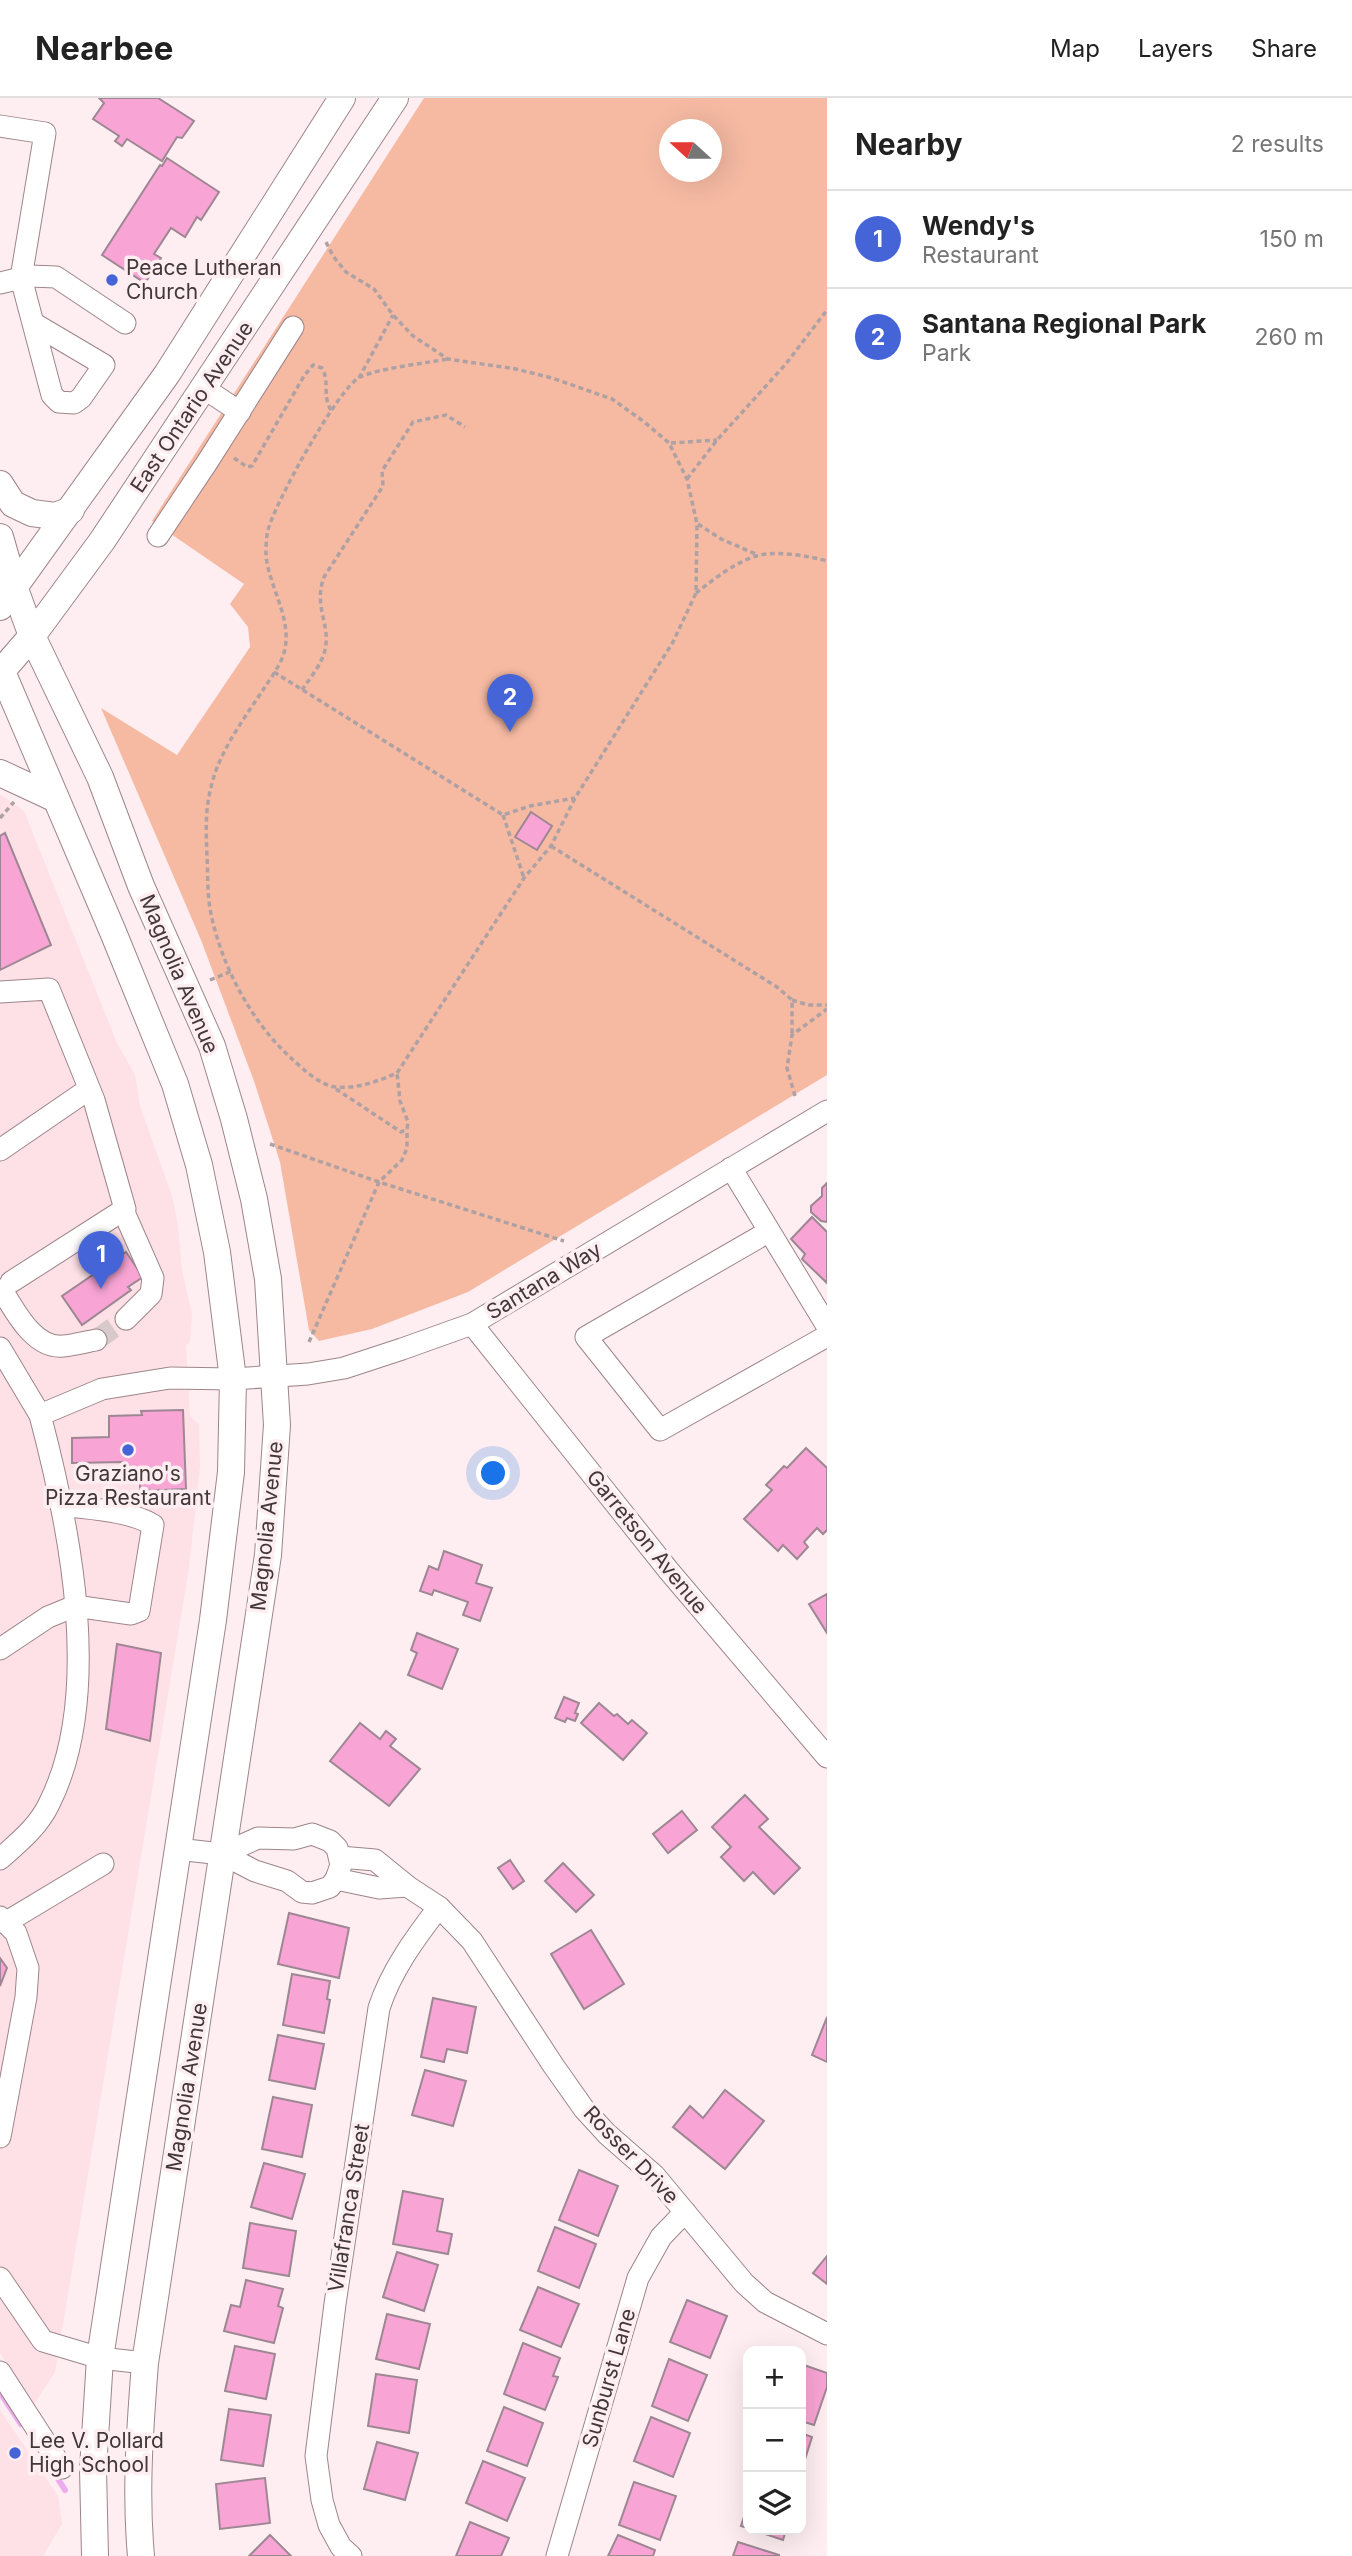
<!DOCTYPE html>
<meta charset="utf-8">
<style>
body{margin:0;font-family:Inter,sans-serif;background:#f2f2f2;color:#222}
.controls{position:absolute;right:21px;bottom:21px;display:grid;overflow:hidden;border-radius:14px;box-shadow:0 7px 28px #0002}
.controls button{width:63px;height:63px;display:grid;place-items:center;padding:0;border:0;border-bottom:2px solid #e0e0e0;background:#fff;color:#222;font:35px sans-serif}
.compass{position:absolute;left:659px;top:21px;width:63px;height:63px;border-radius:50%;background:#fff;box-shadow:0 7px 28px #0002;rotate:291deg}
.you{position:absolute;left:494px;top:1376px;width:24px;height:24px;margin:-18px;border:5px solid #fff;border-radius:50%;background:#1a73e8;box-shadow:0 0 0 10px #1a73e833}
.badge{display:grid;place-items:center;width:46px;height:46px;border-radius:50%;background:#4564d7;color:#fff;font-size:23px;font-weight:700}
.pin{position:absolute;translate:-50% -58px;filter:drop-shadow(0 2px 4px #0008)}
.pin::after{content:'';position:absolute;top:37px;width:24px;height:21px;background:inherit;clip-path:polygon(0 0,100% 0,50% 100%)}
.list{margin:0;padding:0;list-style:none}
h2{display:flex;justify-content:space-between;align-items:center;height:91px;margin:0;padding:0 28px;font-size:30px}
h2 small{font-size:23px;font-weight:400;color:#767676}
.list li{display:grid;grid-template-columns:46px 1fr auto;gap:21px;align-items:center;box-sizing:border-box;height:98px;padding:0 28px;border-top:2px solid #e0e0e0}
.list b{display:block;font-size:26px;white-space:nowrap}
.list p{margin:0;font-size:23px;white-space:nowrap;color:#767676}
.list em{font-size:23px;font-style:normal;color:#767676}
.icon{flex:none;width:38px;height:38px;fill:none;stroke:currentColor;stroke-width:2;stroke-linecap:round;stroke-linejoin:round}
.map{position:relative;flex:none;width:827px;height:2458px;overflow:hidden}
header{display:flex;align-items:center;gap:42px;box-sizing:border-box;height:98px;padding:0 35px;background:#fff;border-bottom:2px solid #e0e0e0}
header strong{font-size:33px}
nav{display:flex;gap:38px;margin-inline-start:auto;font-size:24px}
main{display:flex}
aside{flex:1;background:#fff}
.map>svg:first-child{display:block}
.built{fill:#fee1e7}
.green{fill:#f6baa3;fill-rule:evenodd}
.lines{fill:none;stroke-linecap:round;stroke-linejoin:round}
.stream{stroke:#ecacee;stroke-width:6}
.building{fill:#f8a4d4;stroke:#9d8793;stroke-width:2}
.minor-tunnel{stroke:#d8cacc;stroke-width:21;stroke-dasharray:21 10;stroke-linecap:butt}
.minor-casing{stroke:#9d858a;stroke-width:23}
.major-casing{stroke:#9d858a;stroke-width:28}
.path{stroke:#aea1a4;stroke-width:3.5;stroke-dasharray:5 3.5;stroke-linecap:butt}
.minor{stroke:#fff;stroke-width:21}
.major{stroke:#fff;stroke-width:26}
.poi-dot{fill:#4564d7;stroke:#feeef1;stroke-width:2.5}
.labels{text-anchor:middle;stroke-width:7;stroke-linejoin:round;paint-order:stroke}
.poi-label{font-size:21px;fill:#42383a;stroke:#feeef1;text-anchor:start}
.street-label{font-size:21px;fill:#42383a;stroke:#feeef1}
</style>
<header>
<strong>Nearbee</strong>
<nav><a>Map</a><a>Layers</a><a>Share</a></nav>
</header>
<main>
<div class="map">
<svg width="827" height="2458" viewBox="0 0 827 2458">
<rect width="100%" height="100%" fill="#feeef1"/>
<g class="built">
<polygon points="0,696 24,713 117,945 135,977 140,1008 172,1098 178,1127 182,1172 192,1217 190,1244 186,1248 190,1318 199,1327 200,1369 189,1470 55,2274 34,2306 0,2255"/>
<polygon points="0,2312 58,2398 62,2426 43,2458 0,2458"/>
</g>
<path class="green" d="M 424,0 L 827,0 L 827,977 L 468,1194 L 372,1231 L 319,1243 L 309,1232 L 280,1064 L 254,983 L 201,842 L 101,610 L 177,657 L 250,549 L 248,529 L 230,506 L 244,486 L 152,423 ZM 670,32 L 712,32 L 712,74 L 670,74 Z"/>
<g class="lines">
<g class="stream">
<polyline points="0,2294 21,2326"/>
<polyline points="53,2373 65,2392"/>
</g>
</g>
<g class="building">
<polygon points="99,0 158,0 194,23 182,40 177,39 162,63 127,41 122,48 115,43 119,38 93,21 104,5"/>
<polygon points="167,60 219,94 201,122 197,119 185,139 171,130 154,156 161,160 145,185 102,157 160,67 162,68"/>
<polygon points="531,714 552,728 537,752 515,739"/>
<polygon points="5,735 51,847 0,872 0,738"/>
<polygon points="827,1085 827,1124 821,1123 811,1114 811,1108 822,1098 822,1090"/>
<polygon points="812,1119 827,1134 827,1185 802,1161 805,1156 791,1141"/>
<polygon points="126,1154 143,1179 128,1189 131,1192 82,1227 62,1198"/>
<polygon points="183,1312 186,1391 140,1393 140,1378 124,1364 72,1365 72,1340 109,1339 109,1318 142,1317 141,1313"/>
<polygon points="806,1350 827,1370 827,1432 823,1436 817,1430 804,1444 808,1449 797,1461 783,1447 778,1453 744,1421 772,1392 766,1387 784,1368 787,1370"/>
<polygon points="444,1453 482,1467 476,1485 492,1490 480,1523 463,1517 468,1504 434,1492 432,1497 420,1493 429,1468 438,1472"/>
<polygon points="827,1496 827,1535 809,1506"/>
<polygon points="417,1535 458,1551 442,1591 408,1577 417,1555 411,1552"/>
<polygon points="117,1546 161,1555 150,1643 106,1631"/>
<polygon points="564,1599 579,1605 575,1615 578,1616 575,1623 567,1620 565,1624 555,1620"/>
<polygon points="599,1605 614,1618 617,1616 628,1626 632,1622 647,1635 623,1662 581,1625"/>
<polygon points="360,1625 380,1641 386,1633 396,1641 390,1648 420,1671 389,1708 330,1663"/>
<polygon points="745,1697 768,1721 759,1729 800,1770 774,1796 753,1774 744,1783 721,1759 731,1749 712,1729"/>
<polygon points="682,1713 697,1732 668,1755 653,1736"/>
<polygon points="510,1762 524,1783 513,1791 498,1770"/>
<polygon points="563,1765 594,1797 576,1814 545,1783"/>
<polygon points="289,1815 349,1830 339,1880 278,1866"/>
<polygon points="591,1832 624,1886 584,1911 551,1856"/>
<polygon points="0,1860 7,1870 0,1888"/>
<polygon points="292,1876 330,1883 327,1901 330,1902 324,1935 283,1927"/>
<polygon points="433,1900 476,1909 467,1955 447,1951 444,1964 421,1959"/>
<polygon points="827,1919 827,1964 812,1957"/>
<polygon points="278,1937 324,1946 315,1991 269,1982"/>
<polygon points="425,1972 466,1983 453,2028 412,2017"/>
<polygon points="725,1992 764,2023 725,2071 673,2029 690,2008 703,2020"/>
<polygon points="273,1999 312,2007 302,2059 262,2051"/>
<polygon points="264,2065 305,2076 292,2121 251,2109"/>
<polygon points="579,2072 618,2088 598,2138 559,2122"/>
<polygon points="403,2093 443,2101 437,2133 452,2136 448,2156 393,2146"/>
<polygon points="250,2125 296,2133 289,2178 243,2170"/>
<polygon points="555,2129 596,2146 579,2190 538,2173"/>
<polygon points="397,2154 438,2167 424,2213 383,2199"/>
<polygon points="827,2158 827,2186 813,2175"/>
<polygon points="246,2182 283,2191 278,2208 283,2210 274,2245 224,2233 231,2207 240,2209"/>
<polygon points="538,2189 579,2206 561,2249 520,2232"/>
<polygon points="687,2202 727,2218 710,2260 670,2244"/>
<polygon points="387,2216 430,2226 419,2271 376,2261"/>
<polygon points="523,2245 560,2260 553,2278 558,2279 545,2312 504,2296"/>
<polygon points="235,2248 275,2256 266,2301 225,2293"/>
<polygon points="669,2261 707,2277 688,2323 652,2308"/>
<polygon points="801,2266 827,2275 827,2289 814,2327 801,2323"/>
<polygon points="376,2276 417,2282 409,2335 368,2328"/>
<polygon points="504,2309 543,2325 527,2368 487,2353"/>
<polygon points="229,2311 271,2317 263,2368 221,2362"/>
<polygon points="651,2319 690,2335 673,2379 634,2363"/>
<polygon points="801,2335 812,2339 801,2374"/>
<polygon points="377,2344 418,2355 405,2402 364,2391"/>
<polygon points="483,2363 525,2380 507,2423 466,2405"/>
<polygon points="265,2380 270,2425 220,2431 216,2386"/>
<polygon points="634,2384 676,2398 660,2442 619,2427"/>
<polygon points="748,2406 748,2430 741,2428"/>
<polygon points="470,2424 509,2440 501,2458 456,2458"/>
<polygon points="753,2432 786,2432 783,2442"/>
<polygon points="270,2437 291,2458 249,2458"/>
<polygon points="618,2437 655,2452 653,2458 608,2458"/>
<polygon points="738,2444 779,2457 779,2458 733,2458"/>
</g>
<g class="lines">
<polyline class="minor-tunnel" points="96,1242 126,1221"/>
<g class="minor-casing">
<g id="minor">
<polyline points="0,28 45,35 21,180 52,297 59,304 74,305 81,300 104,267 33,225"/>
<polyline points="0,185 30,178 56,179 125,225"/>
<polyline points="205,291 240,314"/>
<polyline points="158,438 208,363 293,229"/>
<polyline points="0,894 49,891 94,1002 125,1111 11,1184"/>
<polyline points="0,1052 89,991"/>
<polyline points="731,1070 827,1228"/>
<polyline points="123,1112 153,1180 151,1196 126,1221"/>
<polyline points="768,1134 586,1239 660,1332 827,1238"/>
<path d="M 2,1192 C 15,1213 34,1251 63,1248 C 74,1247 85,1244 96,1242"/>
<polyline points="472,1226 669,1473 827,1659"/>
<polyline points="0,1250 40,1317 102,1291 170,1280 233,1281 308,1276 344,1270 402,1251 472,1226 827,1013"/>
<path d="M 0,1551 L 48,1519 L 75,1508 L 131,1516 L 139,1513 L 153,1427 C 129,1412 88,1411 61,1407"/>
<polyline points="177,1751 222,1756 255,1773 287,1783 302,1794 312,1795 330,1789 336,1781 341,1767 337,1750 330,1743 312,1736 294,1741 258,1740 222,1756"/>
<polyline points="340,1759 375,1762 407,1788 439,1809 472,1843 553,1967 584,2011 607,2036 655,2078 744,2185 765,2204 827,2236"/>
<path d="M 0,1761 C 19,1744 38,1729 49,1706 C 104,1597 70,1430 40,1317"/>
<polyline points="336,1781 379,1790 407,1788"/>
<polyline points="0,1819 16,1835 28,1870 26,1899 0,2039"/>
<polyline points="5,1825 103,1766"/>
<polyline points="0,2180 43,2243 100,2260 145,2265"/>
<polyline points="0,2274 62,2370"/>
<path d="M 351,2458 L 341,2449 L 329,2427 L 322,2402 L 316,2358 L 335,2206 L 379,1910 C 391,1873 415,1840 439,1809"/>
<polyline points="557,2458 638,2180 661,2139 685,2114"/>
</g>
</g>
<g class="major-casing">
<g id="major">
<polyline points="0,386 13,406 32,415 55,418 71,412"/>
<path d="M 0,439 L 15,491 L 32,538 L 100,679 L 141,788 L 212,948 L 234,1021 L 254,1101 L 268,1181 L 277,1327 L 268,1457 L 145,2265 C 140,2330 135,2393 141,2458"/>
<polyline points="0,509 167,276 342,0"/>
<polyline points="0,569 113,834 175,986 199,1067 217,1154 233,1281 231,1374 213,1522 100,2260 93,2371 95,2458"/>
<polyline points="0,575 32,538 102,443 395,0"/>
<polyline points="0,675 56,701"/>
</g>
</g>
<g class="path">
<path d="M 326,144 L 333,158 L 346,174 L 374,191 L 393,217 L 413,238 L 448,261 L 516,271 L 552,280 L 612,301 L 643,323 L 669,345 L 687,381 L 697,426 L 696,495 L 673,544 L 575,700 L 551,748 L 524,780 L 397,975 C 378,983 358,991 336,989 C 321,988 303,971 292,961 C 252,925 222,869 211,816 C 207,797 208,776 207,758 C 206,734 205,712 211,689 C 219,654 243,622 263,592 C 270,581 280,568 284,555 C 293,521 270,492 266,458 C 266,450 266,440 268,432 C 275,405 338,290 360,279 C 380,270 426,265 448,261"/>
<polyline points="359,280 393,217"/>
<polyline points="671,345 717,342"/>
<path d="M 234,360 L 247,369 L 252,368 L 304,278 L 313,267 L 322,270 C 330,284 322,298 331,312"/>
<polyline points="687,381 717,342 785,267 827,212"/>
<polyline points="698,426 721,441 758,457"/>
<path d="M 696,495 C 714,481 734,465 756,458 C 775,452 809,458 827,463"/>
<polyline points="274,574 503,717 530,708 575,700"/>
<path d="M 302,592 C 310,580 322,566 325,552 C 331,526 313,509 324,479 L 383,388 L 382,373 L 413,324 L 446,317 L 465,329"/>
<polyline points="503,717 524,780"/>
<polyline points="0,720 14,704"/>
<polyline points="551,748 777,889 792,902 792,937"/>
<polyline points="210,882 232,873"/>
<polyline points="792,902 808,907 827,907"/>
<polyline points="336,991 401,1034 407,1031 408,1024 400,1003 397,975"/>
<polyline points="795,998 787,970 792,937 827,911"/>
<polyline points="270,1046 379,1084 564,1143"/>
<polyline points="309,1244 379,1084 402,1062 407,1050 407,1031"/>
</g>
<use href="#minor" class="minor"/>
<use href="#major" class="major"/>
</g>
<g class="poi-dot">
<circle cx="112" cy="182" r="7"/>
<circle cx="128" cy="1352" r="7"/>
<circle cx="15" cy="2355" r="7"/>
</g>
<g class="labels">
<g class="poi-label">
<text x="126" y="177">Peace Lutheran<tspan x="126" dy="24">Church</tspan></text>
<text x="128" y="1383" text-anchor="middle">Graziano's<tspan x="128" dy="24">Pizza Restaurant</tspan></text>
<text x="29" y="2350">Lee V. Pollard<tspan x="29" dy="24">High School</tspan></text>
</g>
<g class="street-label">
<text transform="translate(192 309) rotate(-56)" y="7">East Ontario Avenue</text>
<text transform="translate(179 876) rotate(67)" y="7">Magnolia Avenue</text>
<text transform="translate(544 1183) rotate(-31)" y="7">Santana Way</text>
<text transform="translate(267 1428) rotate(-84)" y="7">Magnolia Avenue</text>
<text transform="translate(647 1444) rotate(51)" y="7">Garretson Avenue</text>
<text transform="translate(187 1989) rotate(-81)" y="7">Magnolia Avenue</text>
<text transform="translate(631 2057) rotate(46)" y="7">Rosser Drive</text>
<text transform="translate(349 2110) rotate(-81)" y="7">Villafranca Street</text>
<text transform="translate(609 2280) rotate(-74)" y="7">Sunburst Lane</text>
</g>
</g>
</svg>
<div class="controls">
<button>+</button>
<button>−</button>
<button><svg class="icon" aria-label="layers" viewBox="0 0 24 24"><path d="M12 4l9 5-9 5-9-5zM3 14l9 5 9-5"/></svg></button>
</div>
<svg class="compass" viewBox="-18 -18 36 36"><path d="M0-13l5 13h-10z" fill="#e53935"/><path d="M0 13l5-13h-10z" fill="#767676"/></svg>
<div class="you"></div>
<div class="pin badge" style="left:101px;top:1191px">1</div>
<div class="pin badge" style="left:510px;top:634px">2</div>
</div>
<aside>
<h2>Nearby<small>2 results</small></h2>
<ul class="list">
<li><span class="badge">1</span><div><b>Wendy's</b><p>Restaurant</p></div><em>150 m</em></li>
<li><span class="badge">2</span><div><b>Santana Regional Park</b><p>Park</p></div><em>260 m</em></li>
</ul>
</aside>
</main>
